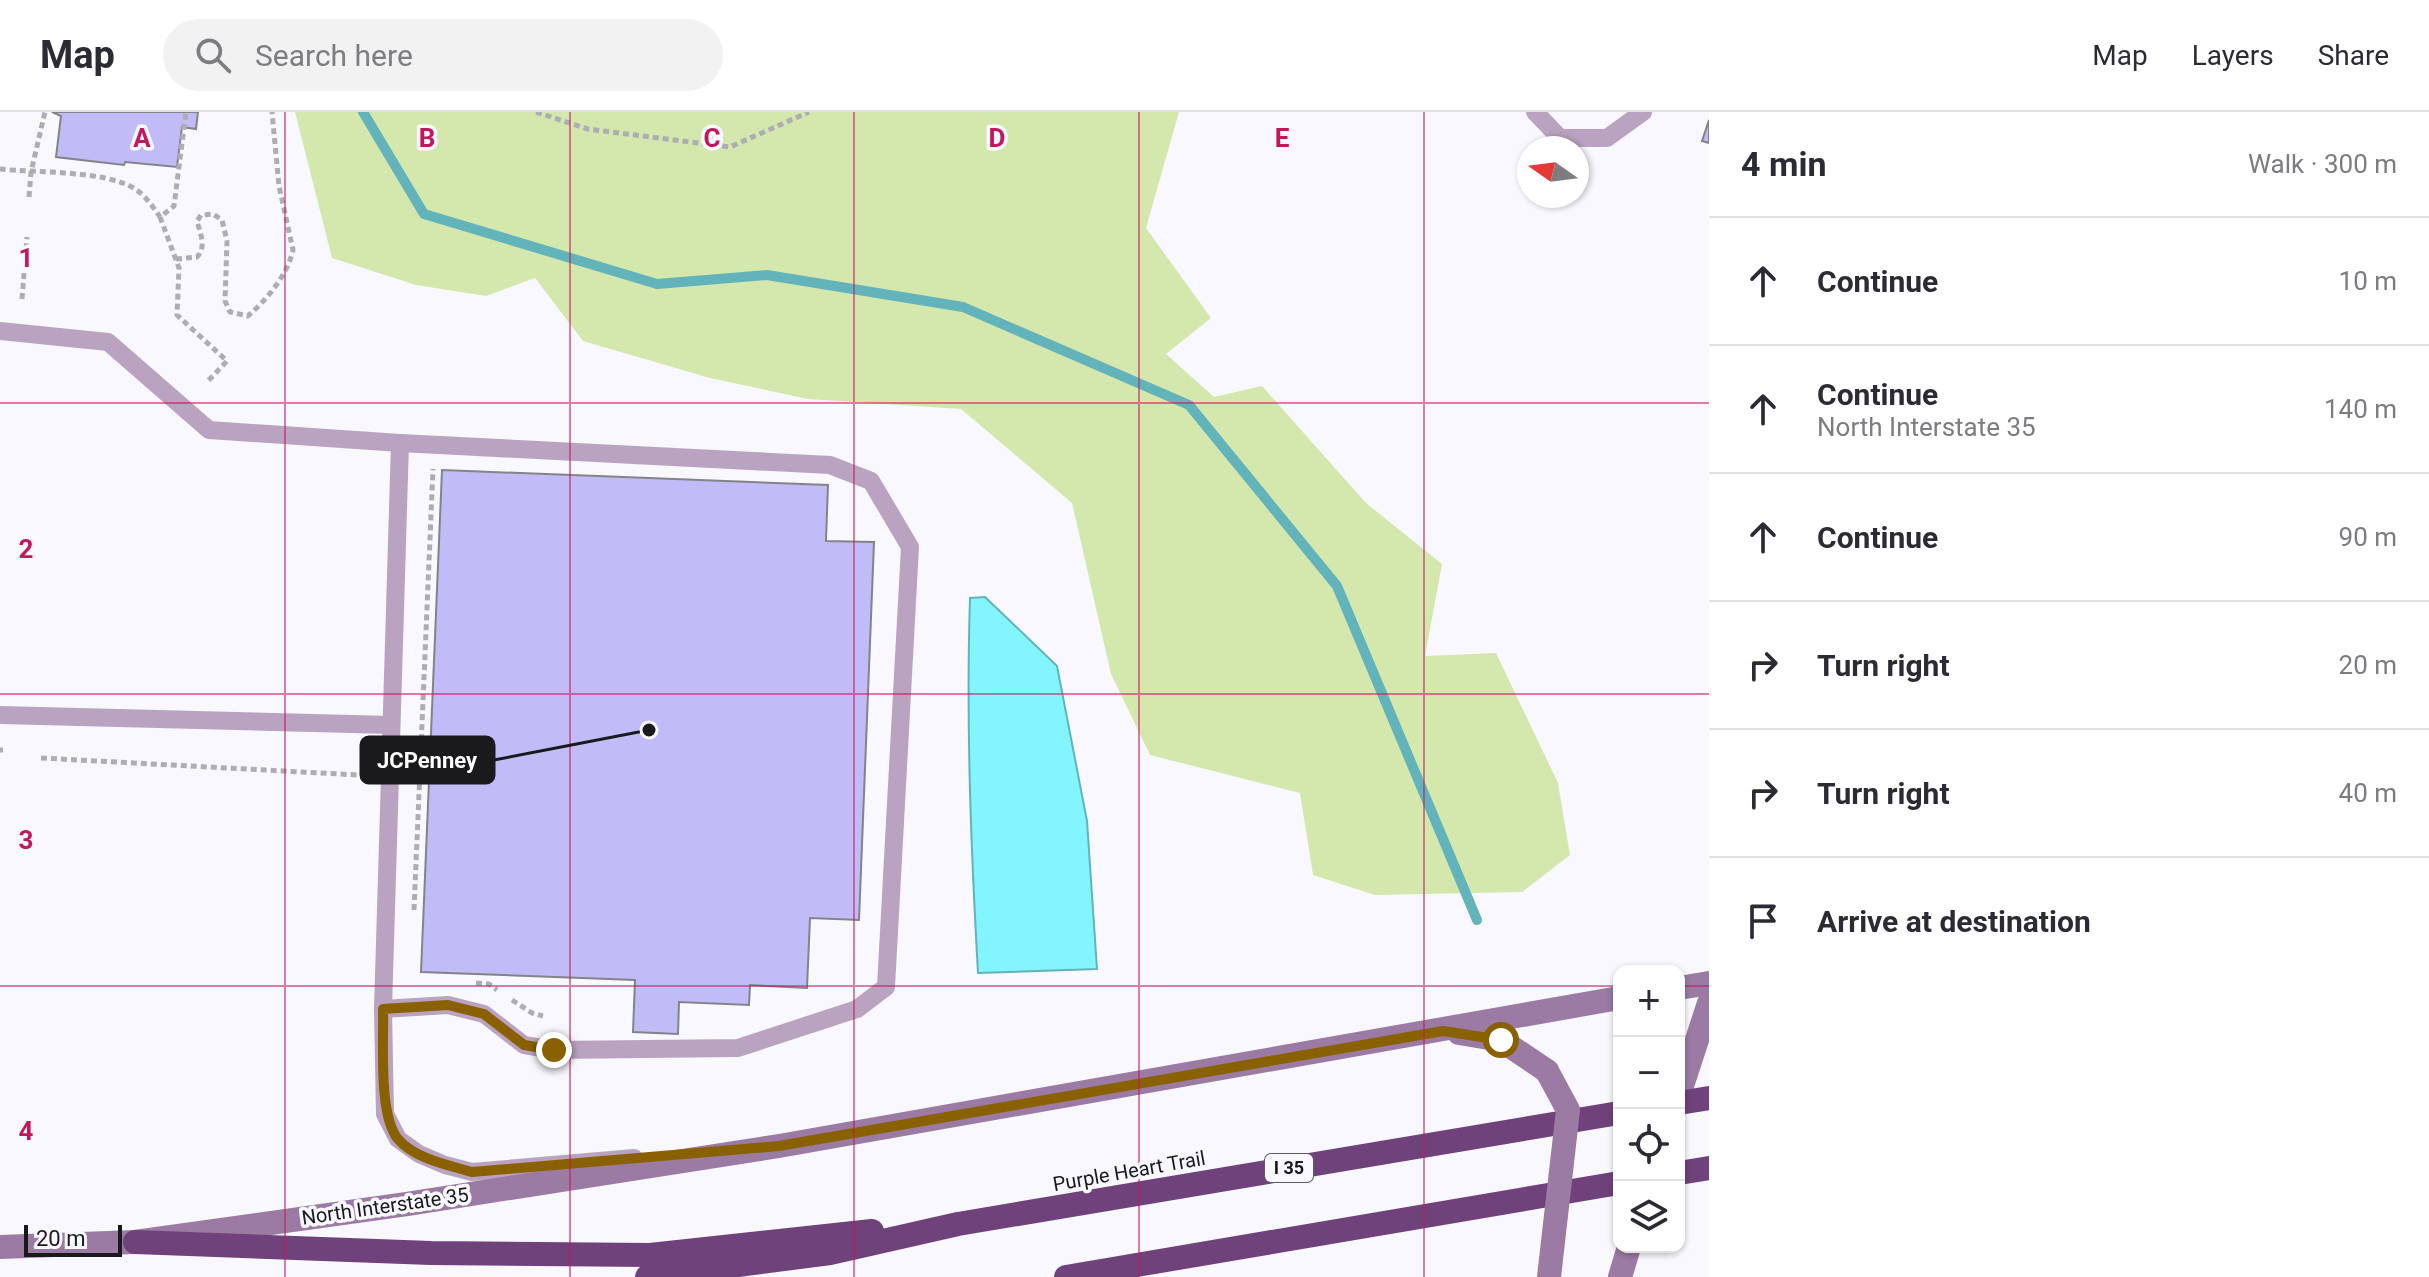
<!DOCTYPE html>
<meta charset="utf-8">
<style>
body{margin:0;font-family:Roboto,sans-serif;background:#f2f2f3;color:#2b2b33}
.controls{position:absolute;right:24px;bottom:24px;display:grid;overflow:hidden;border-radius:16px;box-shadow:0 2px 6px #0004}
.controls button{width:72px;height:72px;display:grid;place-items:center;padding:0;border:0;border-bottom:2px solid #e1e1e2;background:#fff;color:#2b2b33;font:40px sans-serif}
.compass{position:absolute;left:1517px;top:24px;width:72px;height:72px;border-radius:50%;background:#fff;box-shadow:0 2px 6px #0004;rotate:284deg}
.scale{position:absolute;left:24px;bottom:20px;width:98px;box-sizing:border-box;padding-left:8px;border:4px solid #1a1a1c;border-top:0;font-size:22px;line-height:28px;white-space:nowrap;color:#1a1a1c;-webkit-text-stroke:6px #f8f8fe;paint-order:stroke}
.stop{position:absolute;width:24px;height:24px;margin:-18px;border:6px solid #896100;border-radius:50%;background:#fff}
.stop.end{background:#896100;border-color:#fff;box-shadow:0 2px 8px #0008}
.list{margin:0;padding:0;list-style:none}
h2{display:flex;justify-content:space-between;align-items:center;height:104px;margin:0;padding:0 32px;font-size:34px}
h2 small{font-size:26px;font-weight:400;color:#7c7c81}
.list li{display:grid;grid-template-columns:52px 1fr auto;gap:24px;align-items:center;box-sizing:border-box;height:128px;padding:0 32px;border-top:2px solid #e1e1e2}
.list b{display:block;font-size:30px;white-space:nowrap}
.list p{margin:0;font-size:26px;white-space:nowrap;color:#7c7c81}
.list em{font-size:26px;font-style:normal;color:#7c7c81}
.icon{flex:none;width:44px;height:44px;fill:none;stroke:currentColor;stroke-width:2;stroke-linecap:round;stroke-linejoin:round}
.map{position:relative;flex:none;width:1709px;height:1165px;overflow:hidden}
header{display:flex;align-items:center;gap:48px;box-sizing:border-box;height:112px;padding:0 40px;background:#fff;border-bottom:2px solid #e1e1e2}
header strong{font-size:38px}
nav{display:flex;gap:44px;margin-inline-start:auto;font-size:28px}
.search{width:560px;height:72px;background:#f2f2f3;display:flex;align-items:center;gap:20px;box-sizing:border-box;padding:0 28px;border-radius:44px;color:#7c7c81;font-size:30px}
main{display:flex}
aside{flex:1;background:#fff}
.map>svg:first-child{display:block}
.green{fill:#d4e8ad}
.water{fill:#82f5fe;stroke:#63b3ba;stroke-width:2}
.lines{fill:none;stroke-linecap:round;stroke-linejoin:round}
.stream{stroke:#63b3ba;stroke-width:10}
.building{fill:#c1bcf8;stroke:#838388;stroke-width:2}
.path{stroke:#aeaeb2;stroke-width:5;stroke-dasharray:6 4;stroke-linecap:butt}
.lane{stroke:#baa3c0;stroke-width:18}
.secondary{stroke:#9b7aa3;stroke-width:24}
.highway{stroke:#70427c;stroke-width:24}
.secondary-bridge{stroke:#9b7aa3;stroke-width:24}
.route{stroke:#896100;stroke-width:10}
.grid{fill:none;stroke:#c2185b;stroke-width:2;stroke-opacity:0.55}
.labels{text-anchor:middle;stroke-width:7;stroke-linejoin:round;paint-order:stroke}
.shield{fill:#f8f8fe;stroke:#5d5d60;stroke-width:2}
.shield-label{font-size:18px;font-weight:bold;fill:#1a1a1c}
.street-label{font-size:20px;fill:#1a1a1c;stroke:#f8f8fe}
.grid-label{font-size:26px;text-anchor:middle;font-weight:bold;fill:#c2185b;stroke:#f8f8fe;stroke-width:7;stroke-linejoin:round;paint-order:stroke}
.leader{fill:none;stroke:#1a1a1c;stroke-width:3}
.callout-dot{fill:#1a1a1c;stroke:#f8f8fe;stroke-width:3}
.callout{fill:#1a1a1c;stroke:#1a1a1c;stroke-width:3}
.callout-label{font-size:22px;text-anchor:middle;font-weight:bold;fill:#fff}
</style>
<header>
<strong>Map</strong>
<div class="search"><svg class="icon" aria-label="search" viewBox="0 0 24 24"><circle cx="10" cy="10" r="6"/><path d="M15 15l6 6"/></svg>Search here</div>
<nav><a>Map</a><a>Layers</a><a>Share</a></nav>
</header>
<main>
<div class="map">
<svg width="1709" height="1165" viewBox="0 0 1709 1165">
<rect width="100%" height="100%" fill="#f8f8fe"/>
<polygon class="green" points="295,0 1179,0 1146,116 1211,206 1166,242 1214,285 1262,274 1366,391 1442,452 1425,544 1496,541 1558,671 1570,743 1522,780 1375,783 1313,763 1300,681 1150,643 1111,562 1072,391 961,297 808,287 710,266 583,229 535,166 486,184 416,173 332,146"/>
<path class="water" d="M 985,485 L 1057,554 L 1087,709 L 1097,857 L 978,861 C 971,736 966,612 970,486 Z"/>
<g class="lines">
<polyline class="stream" points="363,0 424,102 657,172 767,163 963,195 1189,293 1337,474 1477,808"/>
</g>
<g class="building">
<polygon points="52,0 198,0 196,17 182,15 177,55 125,50 124,53 56,45 61,4"/>
<polygon points="1709,8 1709,31 1702,29"/>
<polygon points="442,358 828,373 826,429 874,430 859,808 810,806 807,876 750,873 749,893 679,890 678,922 633,920 635,868 421,860"/>
</g>
<g class="lines">
<g class="path">
<polyline points="536,0 588,17 730,35 809,0"/>
<path d="M 0,57 C 36,61 106,58 135,77 C 146,84 153,95 160,105 L 174,94 L 186,0"/>
<polyline points="29,85 31,60 45,0"/>
<polyline points="160,105 179,156 177,203 227,249 207,270"/>
<path d="M 176,147 L 197,145 C 207,135 200,121 197,109 L 201,103 L 213,102 L 222,108 L 227,129 L 225,189 L 230,200 L 248,204 C 267,187 287,164 293,138 L 279,74 L 272,0"/>
<polyline points="22,187 27,125"/>
<polyline points="0,638 3,638"/>
<polyline points="41,646 358,663"/>
<polyline points="414,798 433,357"/>
<polyline points="476,871 489,872 497,878"/>
<polyline points="512,888 532,901 543,904"/>
</g>
<g class="lane">
<polyline points="1535,0 1560,26 1607,26 1643,0"/>
<polyline points="0,219 108,230 209,318 400,331 383,897 385,1002 398,1027 419,1042 445,1053 472,1060 634,1046"/>
<polyline points="0,603 391,613"/>
<polyline points="383,897 448,893 484,902 524,933 554,938 738,936 857,897 886,875 910,435 871,369 830,353 400,331"/>
</g>
<g class="secondary">
<polyline points="1679,876 1709,871"/>
<polyline points="1459,921 1501,928 1547,959"/>
<polyline points="1679,983 1709,891"/>
<polyline points="0,1135 135,1130 407,1092 779,1034 1619,886"/>
<polyline points="1620,1165 1629,1135"/>
</g>
<g class="highway">
<polyline points="1679,991 1709,986"/>
<polyline points="1679,1061 1709,1056"/>
<polyline points="135,1130 431,1141 650,1143 872,1119"/>
<polyline points="647,1165 830,1141 958,1112 1619,1001"/>
<polyline points="1066,1165 1619,1071"/>
</g>
<polyline class="secondary-bridge" points="1547,959 1568,998 1549,1165"/>
</g>
<g class="lines">
<path class="route" d="M 554,938 L 524,933 L 484,902 L 448,893 L 383,897 C 384,929 378,1003 398,1027 C 415,1047 448,1053 472,1060 L 779,1034 L 1443,919 L 1501,928"/>
</g>
<path class="grid" d="M 285,0 L 285,1165M 570,0 L 570,1165M 854,0 L 854,1165M 1139,0 L 1139,1165M 1424,0 L 1424,1165M 0,291 L 1709,291M 0,582 L 1709,582M 0,874 L 1619,874M 1679,874 L 1709,874"/>
<g class="labels">
<rect class="shield" x="1265" y="1042" width="48" height="28" rx="6"/>
<g class="shield-label">
<text x="1289" y="1062">I 35</text>
</g>
<g class="street-label">
<text transform="translate(1129 1059) rotate(-10)" y="7">Purple Heart Trail</text>
<text transform="translate(385 1094) rotate(-8)" y="7">North Interstate 35</text>
</g>
</g>
<g class="grid-label">
<text x="142" y="35">A</text>
<text x="427" y="35">B</text>
<text x="712" y="35">C</text>
<text x="997" y="35">D</text>
<text x="1282" y="35">E</text>
<text x="26" y="155">1</text>
<text x="26" y="446">2</text>
<text x="26" y="737">3</text>
<text x="26" y="1028">4</text>
</g>
<path class="leader" d="M649 618L494 648"/>
<circle class="callout-dot" cx="649" cy="618" r="8"/>
<rect class="callout" x="361" y="625" width="133" height="46" rx="8"/>
<g class="callout-label">
<text x="427" y="656">JCPenney</text>
</g>
</svg>
<div class="controls">
<button>+</button>
<button>−</button>
<button><svg class="icon" aria-label="locate" viewBox="0 0 24 24"><circle cx="12" cy="12" r="6"/><path d="M12 2v4M12 18v4M2 12h4M18 12h4"/></svg></button>
<button><svg class="icon" aria-label="layers" viewBox="0 0 24 24"><path d="M12 4l9 5-9 5-9-5zM3 14l9 5 9-5"/></svg></button>
</div>
<svg class="compass" viewBox="-18 -18 36 36"><path d="M0-13l5 13h-10z" fill="#e53935"/><path d="M0 13l5-13h-10z" fill="#7c7c81"/></svg>
<div class="scale">20 m</div>
<div class="stop" style="left:1501px;top:928px"></div>
<div class="stop end" style="left:554px;top:938px"></div>
</div>
<aside>
<h2>4 min<small>Walk · 300 m</small></h2>
<ul class="list">
<li><svg class="icon" aria-label="ahead" viewBox="0 0 24 24"><path d="M12 20V5M6 11l6-6 6 6"/></svg><div><b>Continue</b></div><em>10 m</em></li>
<li><svg class="icon" aria-label="ahead" viewBox="0 0 24 24"><path d="M12 20V5M6 11l6-6 6 6"/></svg><div><b>Continue</b><p>North Interstate 35</p></div><em>140 m</em></li>
<li><svg class="icon" aria-label="ahead" viewBox="0 0 24 24"><path d="M12 20V5M6 11l6-6 6 6"/></svg><div><b>Continue</b></div><em>90 m</em></li>
<li><svg class="icon" aria-label="right" viewBox="0 0 24 24"><path d="M7 20v-9h11M14 6l5 5-5 5"/></svg><div><b>Turn right</b></div><em>20 m</em></li>
<li><svg class="icon" aria-label="right" viewBox="0 0 24 24"><path d="M7 20v-9h11M14 6l5 5-5 5"/></svg><div><b>Turn right</b></div><em>40 m</em></li>
<li><svg class="icon" aria-label="arrive" viewBox="0 0 24 24"><path d="M6 21V4h12l-3 4 3 4H6"/></svg><div><b>Arrive at destination</b></div></li>
</ul>
</aside>
</main>
